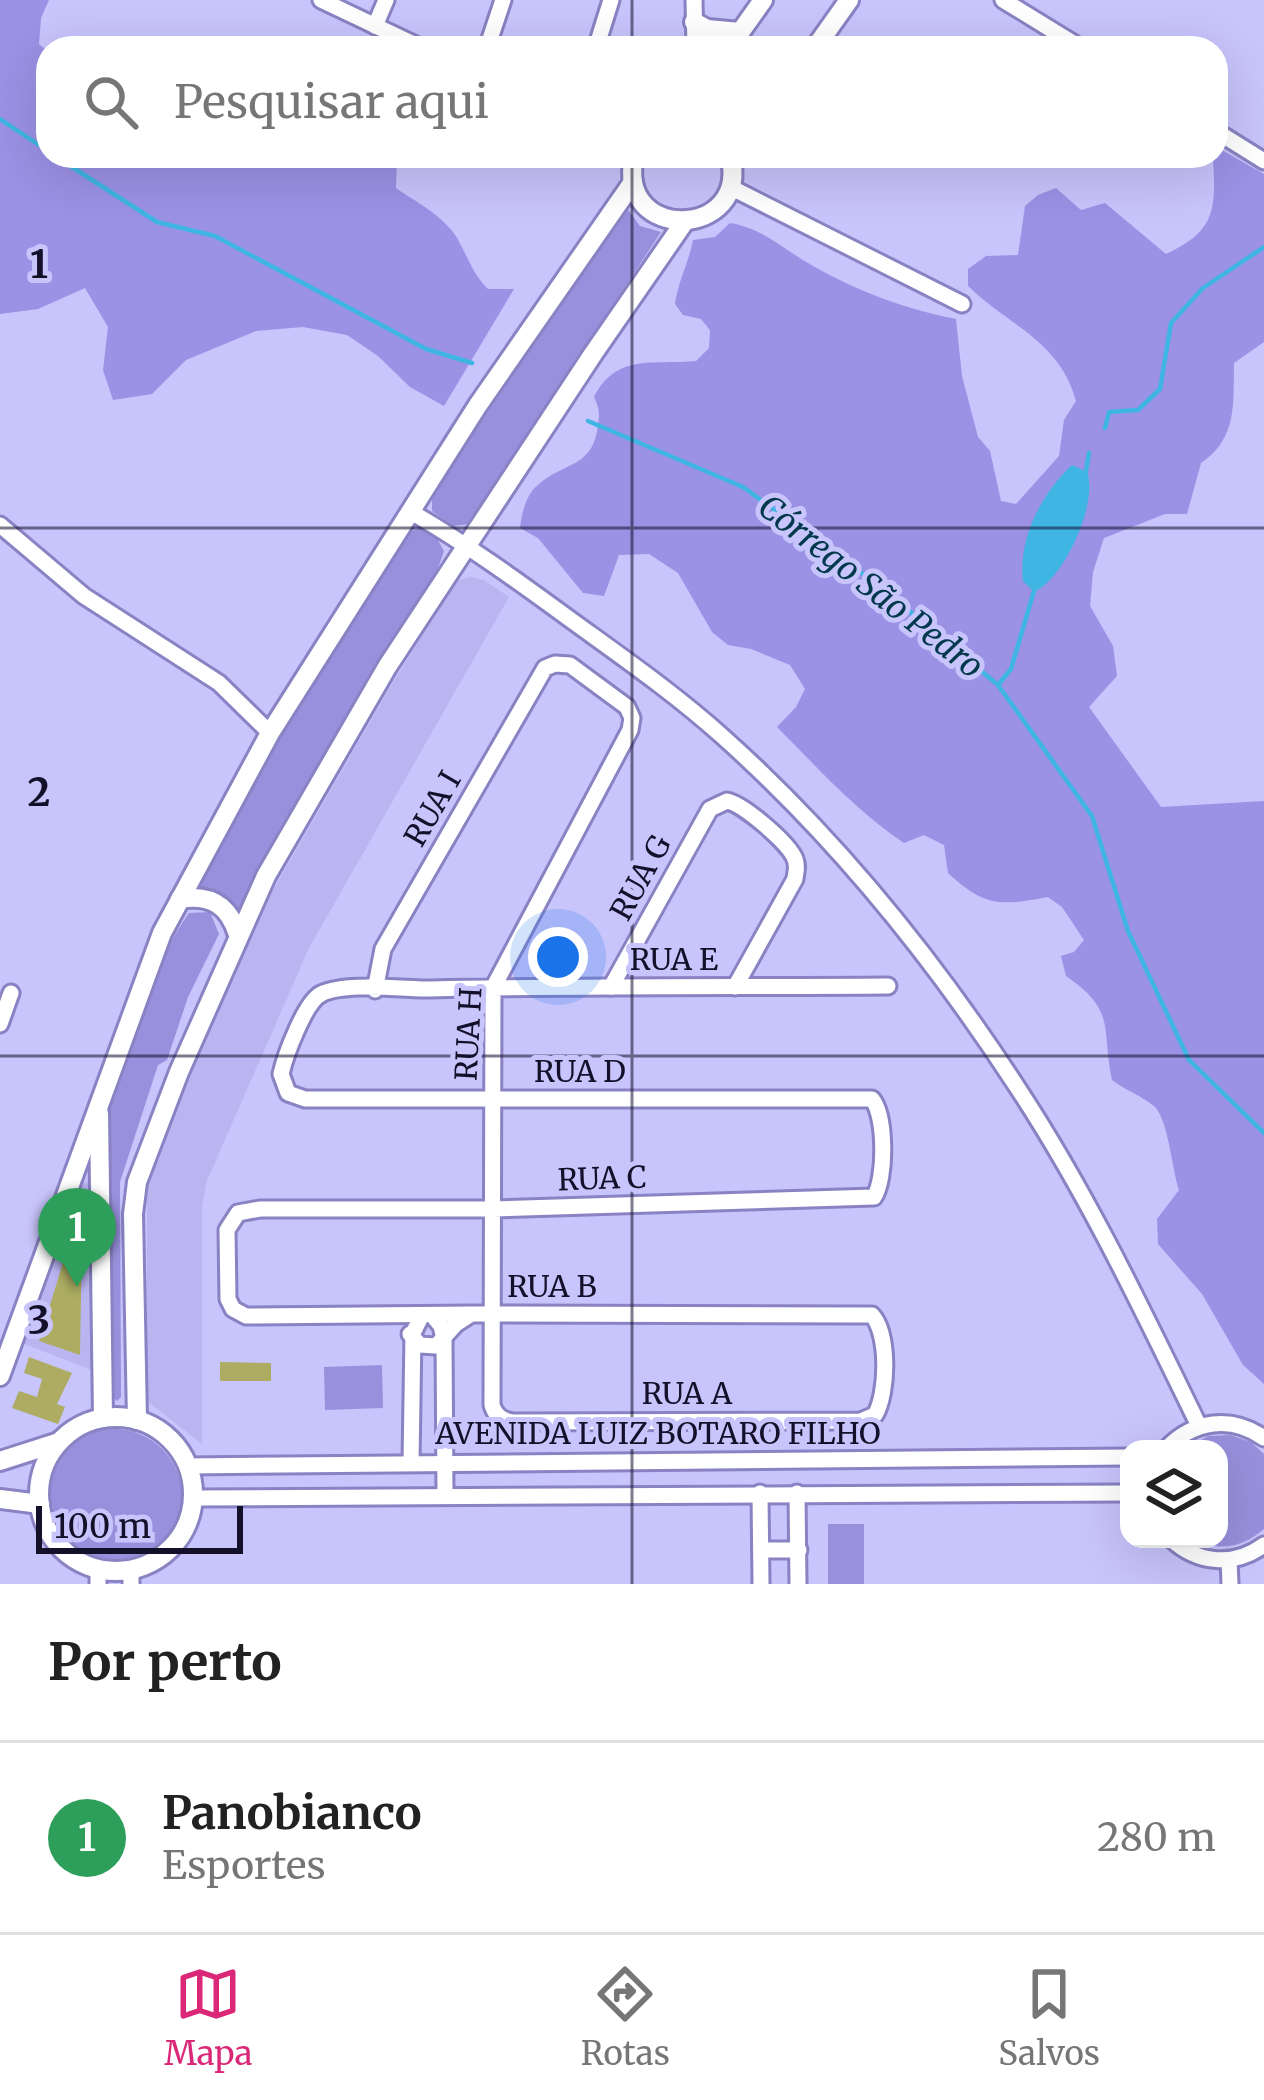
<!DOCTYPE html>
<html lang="pt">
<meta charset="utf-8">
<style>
body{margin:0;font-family:Merriweather,serif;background:#f6f6f6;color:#222}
.controls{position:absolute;right:36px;bottom:36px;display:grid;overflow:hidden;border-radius:24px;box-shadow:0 12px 48px #0002}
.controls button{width:108px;height:108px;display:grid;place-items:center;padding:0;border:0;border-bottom:3px solid #e0e0e0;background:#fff;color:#222;font:60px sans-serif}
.scale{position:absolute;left:36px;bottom:30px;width:207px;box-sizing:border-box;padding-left:12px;border:6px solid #141029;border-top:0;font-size:33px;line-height:42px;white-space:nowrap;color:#141029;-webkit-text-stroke:9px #c8c4fc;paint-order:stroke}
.you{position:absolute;left:558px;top:957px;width:42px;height:42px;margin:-30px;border:9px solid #fff;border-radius:50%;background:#1a73e8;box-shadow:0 0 0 18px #1a73e833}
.badge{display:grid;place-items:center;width:78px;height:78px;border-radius:50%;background:#db2777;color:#fff;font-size:39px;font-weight:700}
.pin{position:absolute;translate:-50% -99px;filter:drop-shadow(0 3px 6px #0008)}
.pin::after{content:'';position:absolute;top:63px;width:42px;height:36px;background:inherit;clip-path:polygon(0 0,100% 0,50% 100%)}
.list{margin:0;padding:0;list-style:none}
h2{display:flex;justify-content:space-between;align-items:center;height:156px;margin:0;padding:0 48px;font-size:51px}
h2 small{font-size:39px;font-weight:400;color:#767676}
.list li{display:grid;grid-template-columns:78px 1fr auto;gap:36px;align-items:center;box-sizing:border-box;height:192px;padding:0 48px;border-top:3px solid #e0e0e0}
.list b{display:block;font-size:45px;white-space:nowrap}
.list p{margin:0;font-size:39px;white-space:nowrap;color:#767676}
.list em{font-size:39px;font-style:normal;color:#767676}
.icon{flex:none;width:66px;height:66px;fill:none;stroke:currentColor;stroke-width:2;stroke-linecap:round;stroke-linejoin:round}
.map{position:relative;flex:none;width:1264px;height:1584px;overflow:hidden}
.search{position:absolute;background:#fff;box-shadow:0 12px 48px #0002;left:36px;right:36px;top:36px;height:132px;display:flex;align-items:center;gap:30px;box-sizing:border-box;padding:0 42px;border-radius:36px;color:#767676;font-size:45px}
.sheet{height:348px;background:#fff}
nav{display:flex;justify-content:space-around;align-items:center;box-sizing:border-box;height:168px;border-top:3px solid #e0e0e0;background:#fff;font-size:33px;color:#767676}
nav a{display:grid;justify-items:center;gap:6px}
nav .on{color:#db2777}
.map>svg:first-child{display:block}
.built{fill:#bab5f1}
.green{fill:#9890dc}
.forest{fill:#9b91e5}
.water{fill:#3fb5e3}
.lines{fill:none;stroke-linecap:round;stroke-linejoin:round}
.stream{stroke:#3fb5e3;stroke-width:4.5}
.building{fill:#adac62}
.minor-casing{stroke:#8982c3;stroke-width:21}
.major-casing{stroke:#8982c3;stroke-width:24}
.minor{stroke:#fff;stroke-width:15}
.major{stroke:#fff;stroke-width:18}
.grid{fill:none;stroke:#141029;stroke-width:3;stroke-opacity:0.55}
.labels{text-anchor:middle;stroke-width:10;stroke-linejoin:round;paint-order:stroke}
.street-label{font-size:30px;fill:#141029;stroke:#c8c4fc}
.water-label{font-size:33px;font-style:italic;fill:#02384b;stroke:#c8c4fc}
.grid-label{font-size:39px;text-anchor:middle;font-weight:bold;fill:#141029;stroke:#c8c4fc;stroke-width:10;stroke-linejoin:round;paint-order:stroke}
</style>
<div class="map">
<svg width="1264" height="1584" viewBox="0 0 1264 1584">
<rect width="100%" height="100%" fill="#c8c4fc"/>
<g class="built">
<polygon points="470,577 484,580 509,597 309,948 206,1183 202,1208 202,1444 147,1401 147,1190 166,1128 262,909 395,679 457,580"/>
<polygon points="87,1182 93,1188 91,1370 22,1343 71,1197 78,1185"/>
</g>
<g class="green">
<polygon points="626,207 640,226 661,232 470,524 453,526 432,511 432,494"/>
<polygon points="420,528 434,533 444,551 437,571 349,712 238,911 219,895 194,889 270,749 407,533"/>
<path d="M 210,912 L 219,934 L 188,997 L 167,1060 L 158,1065 L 120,1182 L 121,1397 L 117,1401 L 111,1395 C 112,1298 98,1196 110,1099 C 116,1052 161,952 189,913 Z"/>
<polygon points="382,1365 383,1408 325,1410 324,1367"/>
<circle cx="114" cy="1497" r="68"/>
<path d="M 1230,1435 L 1251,1442 L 1264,1454 L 1264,1529 C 1242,1548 1219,1552 1193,1539 L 1219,1539 L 1219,1449 L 1185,1449 L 1208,1436 Z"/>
<rect x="828" y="1524" width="36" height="60"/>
</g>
<g class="forest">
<path d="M 0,0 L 49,0 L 41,18 L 39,44 L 48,52 L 48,156 L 397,156 L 396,188 C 416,202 444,216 457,238 C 468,257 472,273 488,289 L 514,289 L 444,406 L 410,387 L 378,356 L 347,335 L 303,327 L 256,331 L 186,360 L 152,394 L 113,400 L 103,370 L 108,327 L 85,288 L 38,309 L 0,314 Z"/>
<path d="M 1220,149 L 1264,174 L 1264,342 L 1234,363 C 1233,403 1238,438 1201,463 L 1187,514 L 1165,514 L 1104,538 L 1093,572 L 1090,606 L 1113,646 L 1117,676 L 1089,707 L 1161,807 L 1264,801 L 1264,1384 L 1243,1365 L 1202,1294 L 1158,1244 L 1157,1219 L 1179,1190 C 1172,1169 1168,1118 1154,1106 C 1142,1096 1125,1090 1112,1080 C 1101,1027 1117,1011 1066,976 L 1061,956 L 1074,952 L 1084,940 L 1062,907 L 1048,897 C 999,906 985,907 948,873 L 944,845 L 924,835 L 904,843 C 855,810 818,768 777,727 L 796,707 L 805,689 L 790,665 L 751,649 L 728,645 L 712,632 L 678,573 L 649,554 L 619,555 L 604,596 L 583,593 L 538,538 L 520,528 C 522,512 526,494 539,484 C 566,461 593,468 598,425 C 600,413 599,408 594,397 C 616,353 654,365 696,361 L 709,348 L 710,330 L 701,319 L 683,315 L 675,304 C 679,278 688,265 693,240 L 715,237 L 730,223 C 763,228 784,250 813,266 C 858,292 906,309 956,319 L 962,376 L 978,437 L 990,451 L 1001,501 L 1016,504 L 1059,456 L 1064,420 L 1076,401 C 1060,341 1008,325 968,286 L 968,269 L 986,256 L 1018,255 L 1025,206 L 1038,195 L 1056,188 L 1081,210 L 1105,203 L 1166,254 C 1216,231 1216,209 1213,158 Z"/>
</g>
<path class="water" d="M 1072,465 L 1087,472 C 1099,503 1063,580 1034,592 L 1023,581 C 1018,539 1041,494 1072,465 Z"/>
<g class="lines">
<g class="stream">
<polyline points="0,119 48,151"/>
<polyline points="55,156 157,222 215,236 426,349 472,363"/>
<polyline points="588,421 743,487 878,585 998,685 1092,816 1128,931 1189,1060 1264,1133"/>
<polyline points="1105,428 1109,412 1138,410 1160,389 1171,323 1203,288 1264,247"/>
<polyline points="1085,477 1089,453"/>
<polyline points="998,685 1011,669 1034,591"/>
</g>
</g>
<g class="building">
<polygon points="78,1229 82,1232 80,1355 39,1341 73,1230"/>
<polygon points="29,1357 72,1373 57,1404 65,1407 58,1424 12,1408 19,1391 37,1397 42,1379 24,1373"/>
<polygon points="220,1362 271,1363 271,1381 220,1381"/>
</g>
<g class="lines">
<g class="minor-casing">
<g id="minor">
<polyline points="321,0 422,48"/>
<polyline points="694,0 695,48"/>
<polyline points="1003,0 1081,48"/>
<polyline points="375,26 386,0"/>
<polyline points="487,48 503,0"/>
<polyline points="596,48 611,0"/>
<polyline points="1216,131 1264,161"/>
<polyline points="730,187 962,304"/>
<path d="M 413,513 C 468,545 519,582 571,620 C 622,657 674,693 722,736 C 835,837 936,962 1019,1090 C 1088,1195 1144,1313 1199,1426"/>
<polyline points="0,525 84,596 219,683 270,733"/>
<path d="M 611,987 L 710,809 L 727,801 C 743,804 789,843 795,859 C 798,867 796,870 795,879 L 735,987"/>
<path d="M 375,990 L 383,949 L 545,668 L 555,664 L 570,665 L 627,707 L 632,718 L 630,730 L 493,988 L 492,1405 C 495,1415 502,1421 513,1422 L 861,1421 L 875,1415 C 888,1393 889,1334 872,1315 L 861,1315 L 492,1314 L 473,1314 L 246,1316 L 233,1309 L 228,1299 L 227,1230 L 238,1213 L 260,1209 L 492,1209 L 874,1197 C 886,1179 886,1116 872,1099 L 305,1099 L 288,1093 L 281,1074 C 285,1056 305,1002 321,994 C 344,982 403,989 431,989 C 583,986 736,987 888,986"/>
<polyline points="0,1024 11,993"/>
<polyline points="432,1315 441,1326 444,1339 445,1496"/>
<polyline points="410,1334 420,1345 436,1346 456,1324 470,1315"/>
<path d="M 1166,1449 C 1194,1420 1231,1415 1264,1438"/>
<polyline points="411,1463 413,1333 422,1315"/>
<polyline points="187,1466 1129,1457"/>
<polyline points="760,1493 761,1584"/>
<polyline points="797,1493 798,1584"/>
<polyline points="193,1498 1129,1493"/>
<path d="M 1171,1539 C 1198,1564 1234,1567 1264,1545"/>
<polyline points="761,1550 799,1550"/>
<polyline points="1229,1560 1230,1584"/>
<polyline points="98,1569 98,1584"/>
<polyline points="131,1584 131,1570"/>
</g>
</g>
<g class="major-casing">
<g id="major">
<polyline points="694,22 707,29 740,32"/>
<polyline points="729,48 763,0"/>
<polyline points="815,48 849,0"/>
<path d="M 634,156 C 615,244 752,239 730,156"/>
<path d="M 180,899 C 211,894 229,905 238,935"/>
<polyline points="99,1113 103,1418"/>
<polyline points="0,1376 162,933 270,733 478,405 633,182"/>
<circle cx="116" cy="1494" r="77"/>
<polyline points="137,1420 133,1214 137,1182 179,1072 266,876 387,667 593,354 685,221"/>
<polyline points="0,1461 59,1442"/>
<polyline points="0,1499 40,1504"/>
</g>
</g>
<use href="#minor" class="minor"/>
<use href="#major" class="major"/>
</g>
<path class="grid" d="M 632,0 L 632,48M 632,156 L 632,1584M 0,528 L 1264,528M 0,1056 L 1264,1056"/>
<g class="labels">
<g class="street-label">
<text transform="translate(433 809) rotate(-60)" y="10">RUA I</text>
<text transform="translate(641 878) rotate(-61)" y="10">RUA G</text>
<text x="674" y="970">RUA E</text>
<text transform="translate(469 1034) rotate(-87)" y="10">RUA H</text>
<text x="580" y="1082">RUA D</text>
<text transform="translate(602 1179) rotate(-2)" y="10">RUA C</text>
<text x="552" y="1297">RUA B</text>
<text x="687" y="1404">RUA A</text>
<text x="658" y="1444">AVENIDA LUIZ BOTARO FILHO</text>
</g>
<g class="water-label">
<text transform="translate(871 586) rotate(38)" y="12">Córrego São Pedro</text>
</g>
</g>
<g class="grid-label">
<text x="39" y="278">1</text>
<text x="39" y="806">2</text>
<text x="39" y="1334">3</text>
</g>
</svg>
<div class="controls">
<button><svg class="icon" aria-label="layers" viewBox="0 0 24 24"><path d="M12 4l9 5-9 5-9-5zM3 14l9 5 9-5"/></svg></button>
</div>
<div class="scale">100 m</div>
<div class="you"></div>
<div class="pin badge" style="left:77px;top:1287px;background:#2e9e5b">1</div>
<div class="search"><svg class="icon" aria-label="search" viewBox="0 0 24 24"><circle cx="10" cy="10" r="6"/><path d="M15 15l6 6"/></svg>Pesquisar aqui</div>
</div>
<section class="sheet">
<h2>Por perto<small></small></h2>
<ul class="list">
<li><span class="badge" style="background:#2e9e5b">1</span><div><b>Panobianco</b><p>Esportes</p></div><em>280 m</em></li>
</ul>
</section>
<nav>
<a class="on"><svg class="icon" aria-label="map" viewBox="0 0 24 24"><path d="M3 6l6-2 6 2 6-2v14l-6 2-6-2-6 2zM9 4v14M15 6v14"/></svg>Mapa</a>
<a><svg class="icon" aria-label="directions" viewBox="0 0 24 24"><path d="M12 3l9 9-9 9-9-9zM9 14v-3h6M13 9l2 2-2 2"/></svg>Rotas</a>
<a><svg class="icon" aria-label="saved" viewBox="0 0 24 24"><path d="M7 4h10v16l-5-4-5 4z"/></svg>Salvos</a>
</nav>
